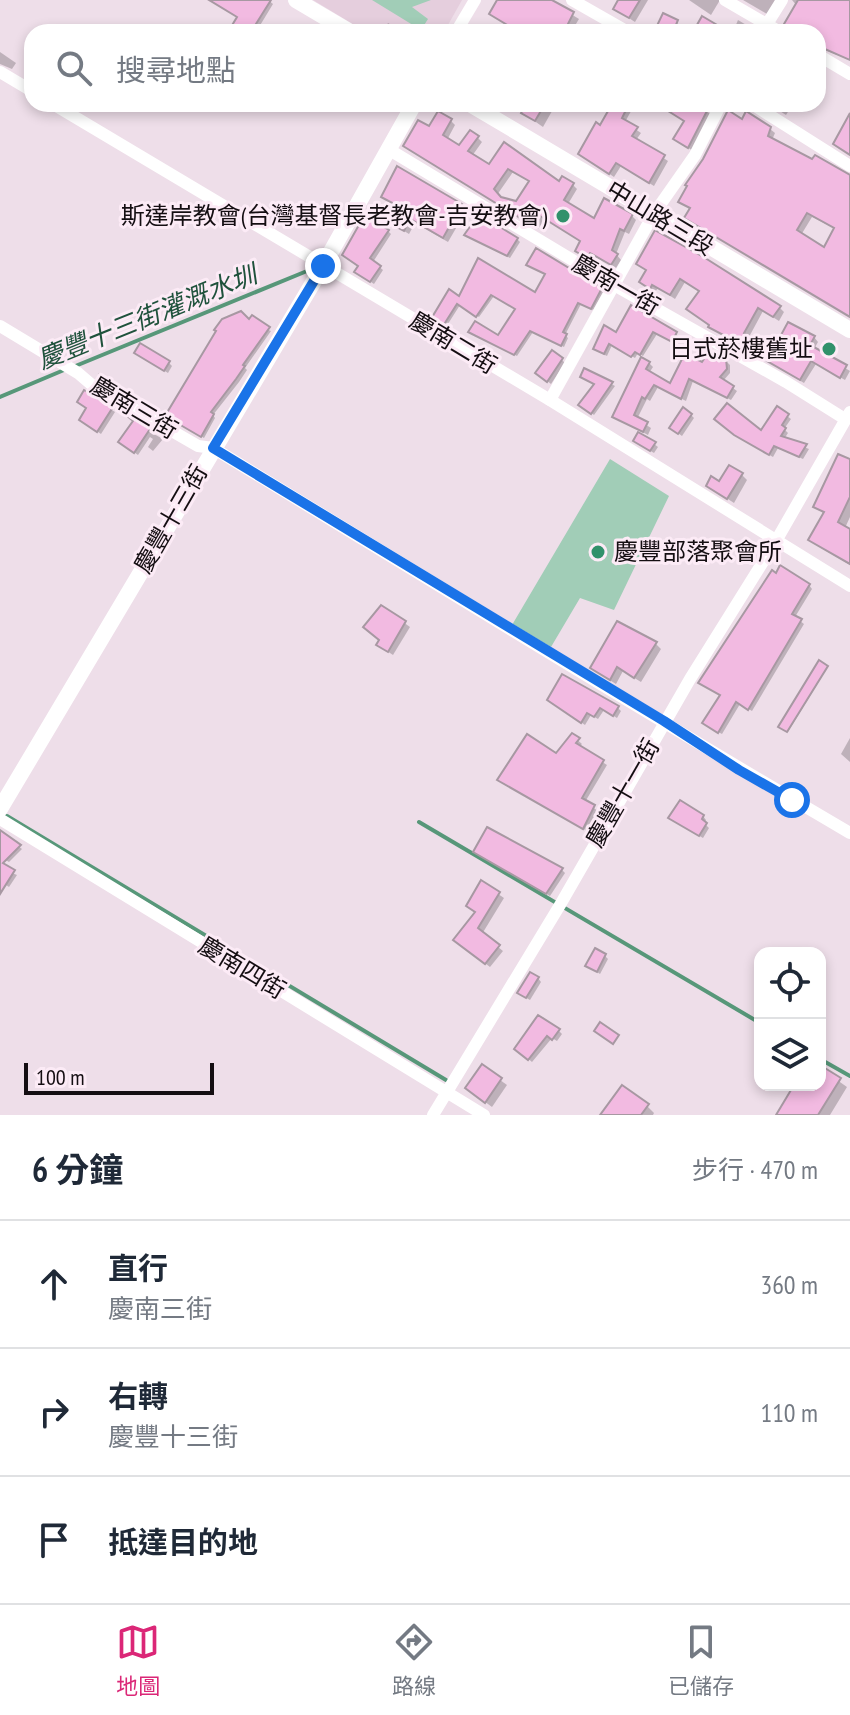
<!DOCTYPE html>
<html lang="zh-TW">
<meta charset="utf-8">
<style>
body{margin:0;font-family:"PT Sans Narrow","Noto Sans TC",sans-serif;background:#f2f2f3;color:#1f2937}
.controls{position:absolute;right:24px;bottom:24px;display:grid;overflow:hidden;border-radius:16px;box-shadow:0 4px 12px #0003}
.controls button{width:72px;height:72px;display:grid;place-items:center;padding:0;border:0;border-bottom:2px solid #e0e1e3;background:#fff;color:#1f2937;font:40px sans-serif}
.scale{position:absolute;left:24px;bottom:20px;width:190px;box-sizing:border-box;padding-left:8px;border:4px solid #140e12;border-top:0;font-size:22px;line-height:28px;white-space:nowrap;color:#140e12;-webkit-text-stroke:6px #fcebf6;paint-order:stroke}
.stop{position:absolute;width:24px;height:24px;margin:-18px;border:6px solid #1a73e8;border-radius:50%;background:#fff}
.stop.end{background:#1a73e8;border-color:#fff;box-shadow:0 2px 8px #0008}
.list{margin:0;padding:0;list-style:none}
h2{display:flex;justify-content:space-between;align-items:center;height:104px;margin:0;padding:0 32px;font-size:34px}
h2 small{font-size:26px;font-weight:400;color:#747a83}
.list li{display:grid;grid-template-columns:52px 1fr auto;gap:24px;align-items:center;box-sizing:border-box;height:128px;padding:0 32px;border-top:2px solid #e0e1e3}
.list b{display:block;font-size:30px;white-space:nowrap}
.list p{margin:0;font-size:26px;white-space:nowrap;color:#747a83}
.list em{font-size:26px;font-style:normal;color:#747a83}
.icon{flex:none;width:44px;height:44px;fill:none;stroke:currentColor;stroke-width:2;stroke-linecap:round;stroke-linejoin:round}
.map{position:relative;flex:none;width:850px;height:1115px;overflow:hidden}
.search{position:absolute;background:#fff;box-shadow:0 4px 12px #0003;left:24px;right:24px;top:24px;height:88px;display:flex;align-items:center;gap:20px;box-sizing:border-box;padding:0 28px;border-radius:24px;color:#747a83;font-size:30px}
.sheet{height:488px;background:#fff}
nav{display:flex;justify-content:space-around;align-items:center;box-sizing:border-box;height:112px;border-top:2px solid #e0e1e3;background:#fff;font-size:22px;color:#747a83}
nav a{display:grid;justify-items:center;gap:4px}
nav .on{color:#db2777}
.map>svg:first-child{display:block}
.built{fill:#e5cedd}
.green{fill:#a1cdb7}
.shadow{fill:#0003;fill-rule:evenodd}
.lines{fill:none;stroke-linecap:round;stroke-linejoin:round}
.stream{stroke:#579779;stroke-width:4}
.building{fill:#f2bae1;stroke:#a798a2;stroke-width:2;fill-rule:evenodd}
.minor{stroke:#fff;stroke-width:12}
.tertiary{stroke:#fff;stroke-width:16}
.route{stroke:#1a73e8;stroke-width:10}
.poi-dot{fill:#31916b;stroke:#fcebf6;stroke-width:3}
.labels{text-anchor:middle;stroke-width:6;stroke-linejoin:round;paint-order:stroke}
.poi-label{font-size:24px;fill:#140e12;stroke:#fcebf6;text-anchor:end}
.street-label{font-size:24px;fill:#140e12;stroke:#fcebf6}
.water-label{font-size:26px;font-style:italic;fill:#1f523c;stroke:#fcebf6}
</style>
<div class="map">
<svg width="850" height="1115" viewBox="0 0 850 1115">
<rect width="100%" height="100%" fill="#eedee9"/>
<polygon class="built" points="313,0 462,0 444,32 366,32"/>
<g class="green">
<polygon points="372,0 431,0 412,7 428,19 421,30"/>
<polygon points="610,459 669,496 614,610 580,598 551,647 512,625"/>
</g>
<g class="shadow">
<polygon points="211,0 268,0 273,4 256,32 231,32 239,17"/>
<polygon points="499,0 548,0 579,19 571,32 519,32 491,13"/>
<polygon points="621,0 648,0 635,22 615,9"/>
<polygon points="689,0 720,0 711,15"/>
<polygon points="743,0 776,0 767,14"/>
<polygon points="792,0 850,0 850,60 825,50 818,52 818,32 801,32 797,6"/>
<polygon points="664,16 682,26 679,32 656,32"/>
<polygon points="738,20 753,29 756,32 733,32"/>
<polygon points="388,23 403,32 383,32"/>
<polygon points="0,52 16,63 12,69 0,64"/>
<polygon points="528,104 556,104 543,127 523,113"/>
<polygon points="614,104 635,104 625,122 641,133 636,140 668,161 654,186 621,166 614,177 580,154 601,128"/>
<polygon points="657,104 696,104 712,115 693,151 675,139 686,122"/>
<polygon points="769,104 793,104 786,115"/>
<path d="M 451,121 L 455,125 L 447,140 L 460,148 L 477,137 L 482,142 L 472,156 L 490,167 L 505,144 L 560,184 L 573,185 L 577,189 L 568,204 L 594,221 L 632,216 L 636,220 L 629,234 L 625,232 L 616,254 L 621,260 L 616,268 L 595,256 L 592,261 L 581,255 L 577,250 L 582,242 L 545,219 L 538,229 L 405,146 L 430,129 ZM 513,172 L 530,182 L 516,203 L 500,199 L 497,195 Z"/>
<path d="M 742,121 L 770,129 L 775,133 L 772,140 L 850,185 L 850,317 L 686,218 L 691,209 L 681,201 ZM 812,217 L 836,229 L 825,250 L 801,235 Z"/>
<polygon points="398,169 466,211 448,242 415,223 409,234 389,222 398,206 383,196"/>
<polygon points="388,231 391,234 373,262 383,270 374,284 356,272"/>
<polygon points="467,235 517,239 520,242 510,258"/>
<polygon points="479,261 536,295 601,290 603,292 593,310 581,304 565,335 568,338 564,347 533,332 517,356 473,334 499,337 517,309 494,296 479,317 460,305 446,327 436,321 460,298"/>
<polygon points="638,264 779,307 784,312 779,321 763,311 749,337 755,343 751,351 710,327 701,292 685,282 675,299 658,288 655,292 641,282 647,271"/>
<polygon points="631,308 676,334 679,337 675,344 657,334 643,356 638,353 635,358 612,345 607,356 599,352 596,349 617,334"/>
<polygon points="249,322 271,331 245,368 247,370 239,382 213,415 215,418 204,438 170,419"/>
<polygon points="814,337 818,342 814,349 850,371 845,380 816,364 804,383 774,365"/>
<polygon points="140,356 169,363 172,366 168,373"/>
<polygon points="562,360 565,363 551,384 541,376"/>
<polygon points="725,360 730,365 730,373 723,381 737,391 731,400 693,381 686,401 658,387 650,401 647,399 637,419 651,428 648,435 614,417 649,363 653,367 649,373 671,386 702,364"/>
<polygon points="585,370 615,386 594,415 584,407 596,385"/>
<polygon points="98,373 117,385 120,390 100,378"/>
<polygon points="85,393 115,412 101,434 85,423 89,409"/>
<polygon points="691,415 694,418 682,436 675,431"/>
<polygon points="787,416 791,419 784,429 788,433 784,439 809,449 803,459 778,448 773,457 740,438 761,432"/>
<polygon points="134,423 163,439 153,451 148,447 153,439 150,437 138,455 124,445"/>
<polygon points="639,444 654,444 658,447 654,453"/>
<polygon points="850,460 850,517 845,528 850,531 850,565 818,546 811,540 825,515 816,506"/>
<polygon points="741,474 747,480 734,503 708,486"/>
<polygon points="809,585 812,589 795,617 804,624 752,711 740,704 722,734 707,726"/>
<polygon points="382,607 410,627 393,655 378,645"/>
<polygon points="656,644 661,649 641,682 623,671 616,684 598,673"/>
<polygon points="819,663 827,668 788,732 781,727"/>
<polygon points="553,703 618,708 621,711 617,718 604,710 598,719 591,715 585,725"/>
<polygon points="572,735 582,744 579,747 607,765 585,802 598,811 587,831 504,783 557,755"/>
<polygon points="850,738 850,762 841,754"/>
<polygon points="703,816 706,820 704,823 709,828 703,838 674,821"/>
<polygon points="0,832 22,849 9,862 0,857"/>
<polygon points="479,855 561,869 565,873 550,896"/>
<polygon points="0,868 17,875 9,887 0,881"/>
<polygon points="482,883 504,898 482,934 503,951 490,967 460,944 477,913"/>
<polygon points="605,956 608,959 600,974 588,966"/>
<polygon points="538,978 541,982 530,1000 523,996"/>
<polygon points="558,1030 562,1034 557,1041 552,1038 532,1062 517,1049"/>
<polygon points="482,1067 507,1085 492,1107 473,1093"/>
<polygon points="820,1068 847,1087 830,1115 779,1115 797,1085 820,1085"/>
<polygon points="647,1106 654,1113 653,1115 603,1115"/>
</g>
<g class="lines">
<g class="stream">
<polyline points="73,367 307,271"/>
<polyline points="0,397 64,370"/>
<polyline points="7,816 446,1080"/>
<polyline points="419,822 760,1023"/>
<polyline points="820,1059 850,1076"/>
</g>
</g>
<g class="building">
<polygon points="209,0 271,0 251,32 228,32 237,17"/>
<polygon points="497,0 552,0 574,12 564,32 519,32 489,14"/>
<polygon points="618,0 640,0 629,18 613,9"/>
<polygon points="798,0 850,0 850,60 818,46 818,32 789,32 784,24"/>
<polygon points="663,13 678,20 673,32 654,32"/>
<polygon points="702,16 729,32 693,32"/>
<polygon points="526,104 545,104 535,121 521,113"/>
<polygon points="612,104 629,104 622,118 638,127 632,136 665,155 649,183 616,163 609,174 578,154 596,122 600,125"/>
<polygon points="657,104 699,104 708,109 688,148 673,139 684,121"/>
<path d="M 728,110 L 742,119 L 746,111 L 771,127 L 768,136 L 812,159 L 815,155 L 850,175 L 850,317 L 684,218 L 690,208 L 678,202 L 687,186 L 685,185 L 703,159 ZM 807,213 L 834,228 L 824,247 L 797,230 Z"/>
<path d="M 438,111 L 452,119 L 443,135 L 459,145 L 470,130 L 479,136 L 468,151 L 489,164 L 504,142 L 559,181 L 562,176 L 574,183 L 564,200 L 594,218 L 604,198 L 633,214 L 624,231 L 620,229 L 612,250 L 618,254 L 611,265 L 590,253 L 587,258 L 575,251 L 580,241 L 540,216 L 533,226 L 403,146 L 418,120 L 429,126 ZM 508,169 L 529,181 L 516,201 L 501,197 L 494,189 Z"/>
<polygon points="850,113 850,155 833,144"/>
<polygon points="397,166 462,204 443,238 410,219 404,231 387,222 396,205 381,197"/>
<polygon points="479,214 518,238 507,256 464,235"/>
<polygon points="364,216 389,230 370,258 381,266 370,282 354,272 358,266 342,255"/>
<polygon points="655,230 702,256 781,306 773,317 758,308 744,333 751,337 746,347 708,327 709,325 686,309 699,291 680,279 670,295 652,285 650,289 639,282 646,270 636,264"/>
<polygon points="536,248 602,288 591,309 578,303 563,332 567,334 561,346 530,331 514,355 468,332 475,321 498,335 515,309 491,295 476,317 457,304 443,326 431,319 449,289 459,296 478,258 535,292 545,274 526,265"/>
<polygon points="631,305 677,332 672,342 653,332 640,355 635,352 631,357 609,344 604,354 593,349 604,325 616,332"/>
<polygon points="241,311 249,319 252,315 270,327 243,365 245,366 236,379 211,412 214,414 201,437 165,416 216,331 214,330 222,319"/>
<polygon points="788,322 815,336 810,345 847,365 840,378 811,361 800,380 767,361"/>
<polygon points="140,343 170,361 164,371 134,353"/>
<polygon points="552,350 563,358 547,382 535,373"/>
<polygon points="710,350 726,359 727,369 720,377 734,386 727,398 689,379 681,399 654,385 645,399 642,397 634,415 648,422 643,432 612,417 641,357 650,362 646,369 670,383 685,353 702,362"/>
<polygon points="584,368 613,382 591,414 578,405 594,384 580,377"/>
<polygon points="84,390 113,407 97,432 79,420 86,408 77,402"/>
<polygon points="727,403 761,430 777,406 789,414 782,425 786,428 781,436 807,444 799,457 774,446 769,455 734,435 714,419"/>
<polygon points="683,407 692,414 678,434 669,428"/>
<polygon points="125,414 150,429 134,453 118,442 133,421"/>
<polygon points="638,432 656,442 650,451 633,441"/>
<polygon points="838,454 850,459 850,497 838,522 850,529 850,564 808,540 824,512 813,507"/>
<polygon points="729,465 743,473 727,499 706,486 711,476 719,481"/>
<polygon points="780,565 810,584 792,614 802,619 748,710 736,702 718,733 702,723 720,695 698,683 772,570 776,573"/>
<polygon points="381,605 406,621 388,652 376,645 379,640 363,627"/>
<polygon points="617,621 657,642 634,678 617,667 610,680 590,668"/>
<polygon points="819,660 828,666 787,732 778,727"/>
<polygon points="562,674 619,706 613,716 600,708 594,717 587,713 581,723 547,700"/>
<polygon points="572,733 580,738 576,743 604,760 582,798 595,805 583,829 497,780 527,734 556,753"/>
<polygon points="680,800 704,815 702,819 707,823 699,836 668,818"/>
<polygon points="487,827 563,868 546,894 473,852"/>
<polygon points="0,830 21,845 3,863 15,870 0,894"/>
<polygon points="481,880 500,892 478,928 500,945 485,964 453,940 475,912 466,906"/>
<polygon points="595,948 606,954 597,972 585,966"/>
<polygon points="530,972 539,977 526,998 517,993"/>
<polygon points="538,1015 560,1029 552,1040 547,1036 528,1060 514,1049"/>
<polygon points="600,1022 619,1035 613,1044 594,1031"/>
<polygon points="482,1064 502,1078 485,1103 465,1088"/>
<polygon points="820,1065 841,1078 818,1115 776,1115 794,1085 820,1085"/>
<polygon points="622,1085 649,1104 641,1115 600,1115"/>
</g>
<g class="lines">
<g class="minor">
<polyline points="572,0 628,32"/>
<polyline points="725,0 780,32"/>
<polyline points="456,32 475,0"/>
<polyline points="762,32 782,0"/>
<polyline points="818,55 850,74"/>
<polyline points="0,72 32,91"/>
<polyline points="53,104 550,400 850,586"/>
<polyline points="752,104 850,166"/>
<polyline points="388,149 614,285 786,382 845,419"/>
<path d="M 0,326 L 78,373 L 92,385 L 198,446 L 213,448 C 425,577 636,708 850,833"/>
<polyline points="550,400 653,215 695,155 721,104"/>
<polyline points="0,819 484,1115"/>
<polyline points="433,1115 560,905 690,679 776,541 850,412"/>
</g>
<g class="tertiary">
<polyline points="296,0 350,32"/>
<polyline points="470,104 850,330"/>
<polyline points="0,809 323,266 414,104"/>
</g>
</g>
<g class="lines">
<polyline class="route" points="323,266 213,448 664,721 739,770 792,800"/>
</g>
<g class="poi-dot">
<circle cx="563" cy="216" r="8"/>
<circle cx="829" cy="349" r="8"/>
<circle cx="598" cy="552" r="8"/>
</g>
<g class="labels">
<g class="poi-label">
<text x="547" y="224">斯達岸教會(台灣基督長老教會-吉安教會)</text>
<text x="813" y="357">日式菸樓舊址</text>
<text x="614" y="560" text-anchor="start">慶豐部落聚會所</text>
</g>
<g class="street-label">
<text transform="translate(660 218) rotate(31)" y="8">中山路三段</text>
<text transform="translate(616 285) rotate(30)" y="8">慶南一街</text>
<text transform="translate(453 343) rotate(31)" y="8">慶南二街</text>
<text transform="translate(134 408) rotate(31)" y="8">慶南三街</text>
<text transform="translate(171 519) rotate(-60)" y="8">慶豐十三街</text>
<text transform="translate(623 793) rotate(-60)" y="8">慶豐十一街</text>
<text transform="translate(242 968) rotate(31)" y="8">慶南四街</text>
</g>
<g class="water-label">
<text transform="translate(147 317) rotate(-22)" y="9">慶豐十三街灌溉水圳</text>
</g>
</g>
</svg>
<div class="controls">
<button><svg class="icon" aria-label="locate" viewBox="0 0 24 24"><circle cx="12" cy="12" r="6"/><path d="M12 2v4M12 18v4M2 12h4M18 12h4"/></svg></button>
<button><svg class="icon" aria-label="layers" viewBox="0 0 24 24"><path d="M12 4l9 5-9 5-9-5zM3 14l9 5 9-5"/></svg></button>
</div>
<div class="scale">100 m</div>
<div class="stop" style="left:792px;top:800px"></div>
<div class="stop end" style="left:323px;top:266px"></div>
<div class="search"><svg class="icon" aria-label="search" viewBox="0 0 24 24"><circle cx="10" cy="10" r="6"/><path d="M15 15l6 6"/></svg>搜尋地點</div>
</div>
<section class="sheet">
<h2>6 分鐘<small>步行 · 470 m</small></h2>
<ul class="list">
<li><svg class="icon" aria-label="ahead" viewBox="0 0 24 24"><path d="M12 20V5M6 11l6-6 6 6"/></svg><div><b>直行</b><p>慶南三街</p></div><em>360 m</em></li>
<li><svg class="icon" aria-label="right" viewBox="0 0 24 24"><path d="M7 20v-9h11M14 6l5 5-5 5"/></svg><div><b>右轉</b><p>慶豐十三街</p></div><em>110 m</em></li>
<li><svg class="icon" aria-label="arrive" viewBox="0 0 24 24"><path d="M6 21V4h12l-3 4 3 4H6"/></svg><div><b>抵達目的地</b></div></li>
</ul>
</section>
<nav>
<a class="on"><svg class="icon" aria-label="map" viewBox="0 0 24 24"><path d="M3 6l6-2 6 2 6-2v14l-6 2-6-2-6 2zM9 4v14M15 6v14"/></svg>地圖</a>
<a><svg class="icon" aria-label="directions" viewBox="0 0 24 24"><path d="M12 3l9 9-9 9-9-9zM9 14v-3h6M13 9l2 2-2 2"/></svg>路線</a>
<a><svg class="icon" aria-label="saved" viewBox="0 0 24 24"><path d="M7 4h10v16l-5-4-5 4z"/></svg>已儲存</a>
</nav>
